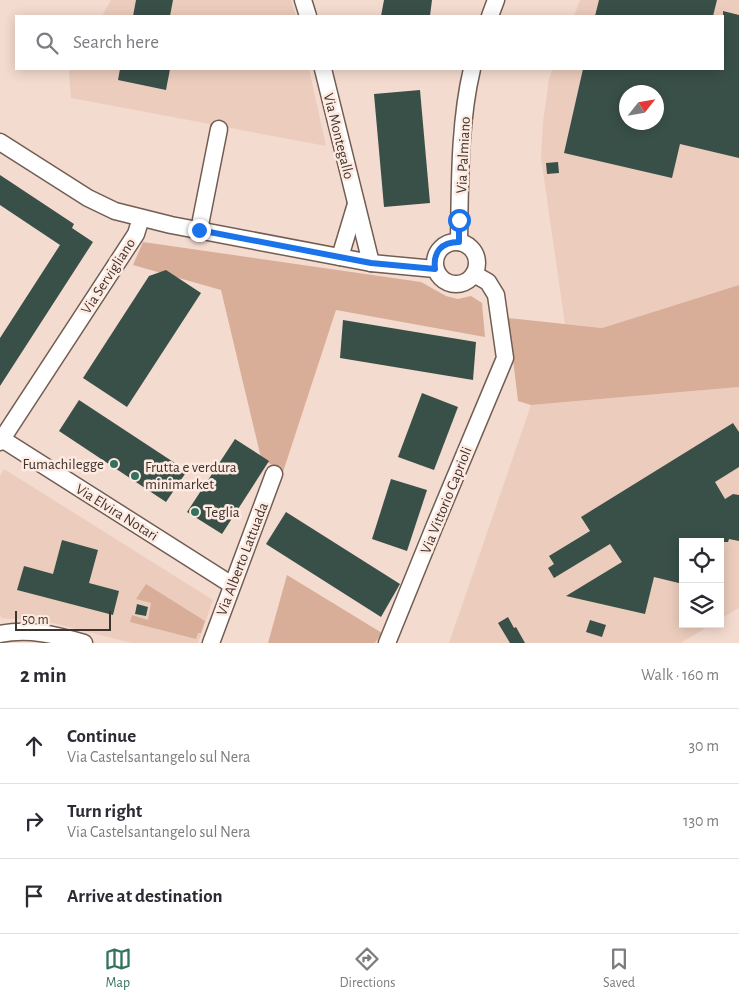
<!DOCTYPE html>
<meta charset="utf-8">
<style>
body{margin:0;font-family:"Alegreya Sans",sans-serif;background:#f7f7f7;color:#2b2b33}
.controls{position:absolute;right:15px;bottom:15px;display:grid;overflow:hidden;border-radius:0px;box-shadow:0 2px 12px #0003}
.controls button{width:45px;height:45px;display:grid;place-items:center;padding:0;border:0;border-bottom:1px solid #e1e1e2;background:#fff;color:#2b2b33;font:25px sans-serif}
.compass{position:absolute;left:619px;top:85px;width:45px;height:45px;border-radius:50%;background:#fff;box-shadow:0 2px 12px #0003;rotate:59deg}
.scale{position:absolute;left:15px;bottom:12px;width:96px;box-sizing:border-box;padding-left:5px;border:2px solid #3d342f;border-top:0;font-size:14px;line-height:18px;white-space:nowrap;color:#3d342f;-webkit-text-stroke:4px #feeae0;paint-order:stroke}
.stop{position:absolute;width:15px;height:15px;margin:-11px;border:4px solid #1a73e8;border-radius:50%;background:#fff}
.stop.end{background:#1a73e8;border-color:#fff;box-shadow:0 1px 5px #0008}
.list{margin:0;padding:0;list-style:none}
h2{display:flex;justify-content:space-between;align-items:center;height:65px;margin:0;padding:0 20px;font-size:21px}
h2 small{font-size:16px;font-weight:400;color:#7c7c81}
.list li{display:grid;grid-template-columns:32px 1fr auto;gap:15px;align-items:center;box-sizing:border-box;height:75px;padding:0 20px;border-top:1px solid #e1e1e2}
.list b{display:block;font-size:19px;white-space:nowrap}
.list p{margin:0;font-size:16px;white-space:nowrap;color:#7c7c81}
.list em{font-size:16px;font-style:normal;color:#7c7c81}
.icon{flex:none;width:28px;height:28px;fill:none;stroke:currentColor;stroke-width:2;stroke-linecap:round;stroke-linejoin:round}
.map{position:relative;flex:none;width:739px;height:643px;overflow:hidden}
.search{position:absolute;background:#fff;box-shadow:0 2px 12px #0003;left:15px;right:15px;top:15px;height:55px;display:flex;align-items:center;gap:12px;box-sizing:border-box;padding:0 18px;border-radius:0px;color:#7c7c81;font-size:19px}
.sheet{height:290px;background:#fff}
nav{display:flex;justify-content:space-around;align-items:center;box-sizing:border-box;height:70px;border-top:1px solid #e1e1e2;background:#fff;font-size:14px;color:#7c7c81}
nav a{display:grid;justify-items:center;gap:2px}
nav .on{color:#33725f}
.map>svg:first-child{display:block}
.built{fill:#eccdbd;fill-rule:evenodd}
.green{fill:#d8ae99}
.building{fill:#395048;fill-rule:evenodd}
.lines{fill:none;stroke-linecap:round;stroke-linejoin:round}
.minor-casing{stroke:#725d52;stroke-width:19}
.minor{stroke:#fff;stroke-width:16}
.route{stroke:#1a73e8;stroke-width:6}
.poi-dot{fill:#33725f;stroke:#feeae0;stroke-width:2}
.labels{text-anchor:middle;stroke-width:5;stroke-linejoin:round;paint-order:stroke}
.street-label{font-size:15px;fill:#3d342f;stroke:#feeae0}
.poi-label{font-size:15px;fill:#3d342f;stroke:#feeae0;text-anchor:start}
</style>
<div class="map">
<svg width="739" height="643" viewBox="0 0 739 643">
<rect width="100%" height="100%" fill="#f4dbcf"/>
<g class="built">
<polygon points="111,0 291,0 296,16 102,16"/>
<path d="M 580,0 L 739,0 L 739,285 L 602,328 L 565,324 L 541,158 L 543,122 L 549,79 L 553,69 L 723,69 L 723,16 L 574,16 ZM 626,92 L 656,92 L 656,122 L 626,122 Z"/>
<polygon points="71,69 309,69 326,146 71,98 69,72"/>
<polygon points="739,387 739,608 720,619 720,542 683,542 683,624 712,624 681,643 449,643 531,405"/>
<polygon points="4,469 213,600 198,643 132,643 48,622 2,618 0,616 0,476"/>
</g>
<g class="green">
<polygon points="143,242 421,282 446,296 458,299 471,296 482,303 485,337 336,310 283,472 261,458 221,290 133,265"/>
<polygon points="739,285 739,387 531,405 518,401 508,318 602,328"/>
<polygon points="287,575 382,633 375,643 268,643"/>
<polygon points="146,584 205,621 201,633 198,633 196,639 130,622 132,615 148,620 151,603 136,599"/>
</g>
<g class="building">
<polygon points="136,0 173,0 170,16 133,16"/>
<polygon points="384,0 432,0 430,16 381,16"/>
<polygon points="599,0 717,0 713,16 595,16"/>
<path d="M 723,11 L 739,15 L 739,158 L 680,144 L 672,178 L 564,153 L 583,69 L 723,69 ZM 626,92 L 656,92 L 656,122 L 626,122 Z"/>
<polygon points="120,69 170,69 166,90 118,80"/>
<polygon points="420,90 430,203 384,207 374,94"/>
<polygon points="558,162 559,173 547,174 546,163"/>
<polygon points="0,175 74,224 72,228 93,242 0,386 0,338 60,245 0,205"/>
<polygon points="166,270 201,293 127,407 83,378 149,276"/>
<polygon points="343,320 476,342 473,380 340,358"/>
<polygon points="422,393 458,407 434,470 398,457"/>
<polygon points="79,400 187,471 166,502 59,431"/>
<polygon points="733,423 739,432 739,467 715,482 725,499 733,494 739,495 739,541 729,539 728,542 683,542 683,584 654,577 645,614 566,596 622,562 610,544 554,578 548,568 554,564 549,556 590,531 581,517"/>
<polygon points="235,439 269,461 222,534 187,512"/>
<polygon points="391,479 427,490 407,551 372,539"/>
<polygon points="286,512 400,584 381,617 266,544"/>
<polygon points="62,540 98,550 89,583 119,591 113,615 17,590 24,566 53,574"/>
<polygon points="137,604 148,607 146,616 135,614"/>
<polygon points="508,617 514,628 516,627 525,643 510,643 498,623"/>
<polygon points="590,620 606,625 602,637 586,632"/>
</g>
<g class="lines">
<g class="minor-casing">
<g id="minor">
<polyline points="303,0 308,16"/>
<polyline points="490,16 496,0"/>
<polyline points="323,69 371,263"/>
<polyline points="0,142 88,198 115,211 171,225 371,263 435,269"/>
<polyline points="199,230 219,129"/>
<circle cx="456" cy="263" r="21"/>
<path d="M 459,242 C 460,186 459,123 472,69"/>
<polyline points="340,257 356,204"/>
<polyline points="2,439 232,585"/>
<polyline points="0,442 136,234 141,218"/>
<path d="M 0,634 C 29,628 56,635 84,643"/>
<polyline points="211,643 274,474"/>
<polyline points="387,643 435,525 505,358 496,295 488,282 474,274"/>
</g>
</g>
<use href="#minor" class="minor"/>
</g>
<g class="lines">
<path class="route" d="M 199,230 L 371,263 L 435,269 C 433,252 441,242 459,242 L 459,220"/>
</g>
<g class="poi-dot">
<circle cx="114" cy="464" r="5"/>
<circle cx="135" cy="476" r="5"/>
<circle cx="195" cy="512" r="5"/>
</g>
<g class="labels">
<g class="street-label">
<text transform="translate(339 136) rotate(76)" y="5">Via Montegallo</text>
<text transform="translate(463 155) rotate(-87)" y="5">Via Palmiano</text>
<text transform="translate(108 276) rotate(-57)" y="5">Via Servigliano</text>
<text transform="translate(446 500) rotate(-68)" y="5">Via Vittorio Caprioli</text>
<text transform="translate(117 512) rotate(32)" y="5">Via Elvira Notari</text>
<text transform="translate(242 559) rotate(-69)" y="5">Via Alberto Lattuada</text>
</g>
<g class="poi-label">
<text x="104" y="469" text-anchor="end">Fumachilegge</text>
<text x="145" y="472">Frutta e verdura<tspan x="145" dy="17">minimarket</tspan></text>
<text x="205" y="517">Teglia</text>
</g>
</g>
</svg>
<div class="controls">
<button><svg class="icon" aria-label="locate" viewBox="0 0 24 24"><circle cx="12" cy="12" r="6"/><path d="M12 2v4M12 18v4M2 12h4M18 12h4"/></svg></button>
<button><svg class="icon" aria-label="layers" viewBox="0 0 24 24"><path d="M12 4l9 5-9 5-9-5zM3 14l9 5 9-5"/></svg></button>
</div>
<svg class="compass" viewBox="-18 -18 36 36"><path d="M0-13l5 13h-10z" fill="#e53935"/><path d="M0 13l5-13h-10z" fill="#7c7c81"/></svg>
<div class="scale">50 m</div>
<div class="stop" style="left:459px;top:220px"></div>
<div class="stop end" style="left:199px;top:230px"></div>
<div class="search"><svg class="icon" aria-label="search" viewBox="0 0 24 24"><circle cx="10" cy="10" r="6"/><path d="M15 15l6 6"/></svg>Search here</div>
</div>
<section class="sheet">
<h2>2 min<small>Walk · 160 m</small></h2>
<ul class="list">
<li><svg class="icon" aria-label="ahead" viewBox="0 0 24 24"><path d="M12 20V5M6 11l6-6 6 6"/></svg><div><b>Continue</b><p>Via Castelsantangelo sul Nera</p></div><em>30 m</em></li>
<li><svg class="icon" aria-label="right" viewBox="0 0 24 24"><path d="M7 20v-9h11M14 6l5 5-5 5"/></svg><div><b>Turn right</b><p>Via Castelsantangelo sul Nera</p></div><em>130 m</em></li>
<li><svg class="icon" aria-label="arrive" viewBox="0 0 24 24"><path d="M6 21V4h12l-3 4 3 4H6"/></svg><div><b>Arrive at destination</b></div></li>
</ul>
</section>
<nav>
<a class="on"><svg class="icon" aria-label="map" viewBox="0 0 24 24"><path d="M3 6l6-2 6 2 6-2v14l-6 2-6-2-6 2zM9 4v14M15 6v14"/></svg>Map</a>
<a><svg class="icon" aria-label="directions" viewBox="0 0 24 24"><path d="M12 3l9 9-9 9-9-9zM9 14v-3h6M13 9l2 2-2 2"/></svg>Directions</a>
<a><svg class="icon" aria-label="saved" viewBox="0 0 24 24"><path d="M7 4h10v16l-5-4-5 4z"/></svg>Saved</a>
</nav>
